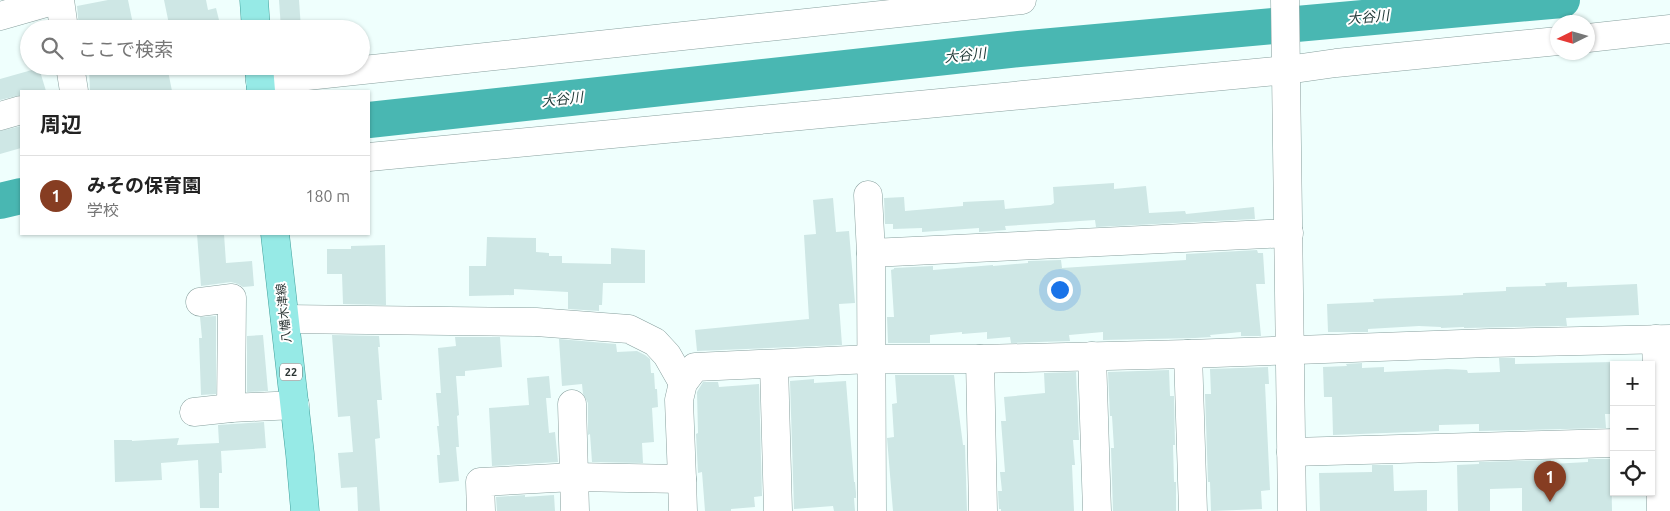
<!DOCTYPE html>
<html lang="ja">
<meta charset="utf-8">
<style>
body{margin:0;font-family:Ubuntu,"Noto Sans JP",sans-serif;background:#f2f2f2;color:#222}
.controls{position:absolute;right:15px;bottom:15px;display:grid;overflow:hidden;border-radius:0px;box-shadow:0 1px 4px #0004}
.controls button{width:45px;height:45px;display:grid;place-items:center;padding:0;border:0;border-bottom:1px solid #e0e0e0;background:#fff;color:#222;font:25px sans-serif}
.compass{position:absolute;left:1550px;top:15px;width:45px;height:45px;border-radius:50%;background:#fff;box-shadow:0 1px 4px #0004;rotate:265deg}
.you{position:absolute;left:1059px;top:289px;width:18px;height:18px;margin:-12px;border:4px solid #fff;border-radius:50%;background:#1a73e8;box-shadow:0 0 0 8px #1a73e833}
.badge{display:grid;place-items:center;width:32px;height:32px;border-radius:50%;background:#863d22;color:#fff;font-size:16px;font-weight:700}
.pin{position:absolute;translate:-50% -41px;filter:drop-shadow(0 1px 2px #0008)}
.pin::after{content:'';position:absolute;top:26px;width:18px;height:15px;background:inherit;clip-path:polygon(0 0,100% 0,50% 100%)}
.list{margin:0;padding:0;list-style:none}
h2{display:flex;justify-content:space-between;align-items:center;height:65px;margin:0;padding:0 20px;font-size:21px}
h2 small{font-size:16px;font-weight:400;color:#767676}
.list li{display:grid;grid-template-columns:32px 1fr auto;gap:15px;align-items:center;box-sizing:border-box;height:80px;padding:0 20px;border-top:1px solid #e0e0e0}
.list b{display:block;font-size:19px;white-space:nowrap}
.list p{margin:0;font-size:16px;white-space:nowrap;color:#767676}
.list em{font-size:16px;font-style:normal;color:#767676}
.icon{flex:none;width:28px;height:28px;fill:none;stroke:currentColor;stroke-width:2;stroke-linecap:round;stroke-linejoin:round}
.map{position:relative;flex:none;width:1670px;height:511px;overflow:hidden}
.search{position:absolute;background:#fff;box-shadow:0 1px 4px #0004;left:20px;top:20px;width:350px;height:55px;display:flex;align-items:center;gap:12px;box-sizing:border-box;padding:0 18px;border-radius:28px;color:#767676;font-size:19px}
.panel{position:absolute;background:#fff;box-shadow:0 1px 4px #0004;left:20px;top:90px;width:350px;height:145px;border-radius:0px}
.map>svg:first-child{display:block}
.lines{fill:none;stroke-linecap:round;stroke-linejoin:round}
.river{stroke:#49b7b2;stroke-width:36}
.building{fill:#cee7e5}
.minor-casing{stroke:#88a09e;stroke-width:29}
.major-casing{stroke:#42a19c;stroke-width:29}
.minor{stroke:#fff;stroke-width:28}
.major{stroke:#96eae6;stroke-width:28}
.labels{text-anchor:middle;stroke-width:4;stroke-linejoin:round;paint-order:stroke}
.shield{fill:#fff;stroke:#697070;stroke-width:1}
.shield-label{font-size:11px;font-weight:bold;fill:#293332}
.street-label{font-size:12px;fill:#293332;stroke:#fff}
.water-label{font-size:14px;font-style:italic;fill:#1f3836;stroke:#fff}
</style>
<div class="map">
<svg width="1670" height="511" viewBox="0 0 1670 511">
<rect width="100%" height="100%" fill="#effffd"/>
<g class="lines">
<g class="river">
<polyline points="369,120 1019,49 1562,0"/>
<polyline points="0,201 21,196"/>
</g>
</g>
<g class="building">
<polygon points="108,0 128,0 134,29 107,29 106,22 79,28 77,6"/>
<polygon points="164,0 206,0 208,10 216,8 220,24 195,29 170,29"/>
<polygon points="279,0 299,0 301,29 281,29"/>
<polygon points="156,66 167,66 172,91 90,91 89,69 117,67 118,74"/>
<polygon points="39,68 46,91 21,91 21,95 0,100 0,79"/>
<polygon points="21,126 21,148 0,154 0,131"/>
<polygon points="1114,183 1114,189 1146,186 1149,213 1185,211 1186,214 1254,207 1255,219 1096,227 1095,220 1005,226 1006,230 979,232 979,228 922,232 922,228 893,229 893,224 885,224 884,198 904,197 905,211 963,206 963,202 1004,200 1005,209 1051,205 1054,203 1053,187"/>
<polygon points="833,198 836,232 849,231 855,303 839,304 842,345 697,351 695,330 809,319 804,235 816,234 813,200"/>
<polygon points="197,234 224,234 226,263 252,261 254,286 243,287 238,284 231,282 201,286"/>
<polygon points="487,237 536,238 536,252 549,253 549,256 562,256 562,263 611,264 611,248 645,250 645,283 603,283 602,305 599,305 599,311 568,309 568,292 514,289 514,295 469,296 469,266 486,266"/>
<polygon points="385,245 386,305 343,304 342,274 327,274 327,249 351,249 351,246"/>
<polygon points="1257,250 1258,253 1263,253 1265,284 1256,284 1261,336 1241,336 1241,332 1210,335 1211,337 1195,338 1103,340 1103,332 1069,335 1070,341 1011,343 1010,337 987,339 987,332 962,334 962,332 930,335 930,343 888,343 887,317 894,317 891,270 894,269 894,268 933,266 933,270 993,265 993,266 1028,263 1028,261 1061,260 1062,268 1186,260 1186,254"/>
<polygon points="1567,282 1567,287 1637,284 1639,315 1566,318 1567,326 1464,328 1464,327 1441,328 1441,327 1419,326 1368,329 1368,332 1328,332 1327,304 1374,302 1373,299 1463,295 1463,293 1506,291 1506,287 1546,286 1545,283"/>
<polygon points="216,316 216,394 201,395 199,338 202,338 200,317"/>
<polygon points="263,335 268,391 247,392 247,336"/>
<polygon points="332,335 379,336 380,347 378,347 382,400 377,400 380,438 375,439 380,511 358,511 357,487 341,488 338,453 353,452 350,416 338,417"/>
<polygon points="455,337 500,337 502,367 465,371 465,376 456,376 459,415 457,416 459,447 456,447 459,481 439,483 437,455 440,455 437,426 439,426 436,393 441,393 438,348 456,346"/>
<polygon points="559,339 616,344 617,352 637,351 645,355 650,359 651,373 654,373 655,389 657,389 658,407 652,408 654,442 642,443 643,463 592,462 590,434 588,435 588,403 583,394 582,384 562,386"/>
<polygon points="1499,358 1515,358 1515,364 1614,362 1614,414 1605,414 1606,428 1479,431 1479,424 1439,425 1439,431 1333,435 1332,397 1324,397 1323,367 1347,366 1346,364 1362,363 1362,368 1384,367 1384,372 1447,369 1467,370 1468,373 1500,372"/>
<polygon points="1268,367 1269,384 1265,384 1270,490 1261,491 1262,509 1211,511 1210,482 1208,482 1205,394 1211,394 1210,369"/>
<polygon points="1169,370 1170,396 1174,396 1175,445 1173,445 1174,482 1176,482 1176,511 1113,511 1111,448 1114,448 1112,416 1110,416 1108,372"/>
<polygon points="1076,372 1079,440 1073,440 1075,465 1072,465 1074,511 1001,511 1001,509 999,509 998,491 1002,491 1000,472 1005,472 1001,421 1006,421 1004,397 1045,393 1044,373"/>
<polygon points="895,375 954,375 963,445 965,445 967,511 893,511 887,438 894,437 892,404 897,403"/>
<polygon points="549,376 551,398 546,398 549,433 555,432 558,462 492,466 489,408 529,405 527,378"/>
<polygon points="814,379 814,383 846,381 854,482 855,482 856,493 856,498 854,498 855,511 834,511 833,506 794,509 790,381"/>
<polygon points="703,382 718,382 719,387 759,384 762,496 754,497 755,507 731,509 731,511 705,511 702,472 698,473 696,434 698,433 697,392"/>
<polygon points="264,422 266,448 221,451 222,473 219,473 219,508 200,508 198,460 161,463 162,480 115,482 114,440 132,440 132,441 179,438 177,445 219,443 218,425"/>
<polygon points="1588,459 1611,459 1612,511 1522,511 1522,488 1490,489 1490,511 1458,511 1457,465 1479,464 1479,462 1551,460 1551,464 1588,462"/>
<polygon points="1372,465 1393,465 1394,491 1427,490 1427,511 1320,511 1319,473 1372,472"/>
<polygon points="525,495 525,497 554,495 555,511 497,511 496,497"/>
</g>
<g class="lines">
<g class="minor-casing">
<g id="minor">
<polyline points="60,0 64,29"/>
<polyline points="1285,0 1292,511"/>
<polyline points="0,16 56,0"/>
<polyline points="1588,38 1670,29"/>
<polyline points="70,66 74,91"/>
<polyline points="260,81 1022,0"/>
<polyline points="0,116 21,110"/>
<polyline points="369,157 1287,70 1336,63 1558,41"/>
<polyline points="868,195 871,253 872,511"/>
<polyline points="871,253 1289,233"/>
<polyline points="200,302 232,298 231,408"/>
<polyline points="285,319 536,322 629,329 655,342 667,355 683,383"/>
<polyline points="1656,339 1661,511"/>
<polyline points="1188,354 1193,511"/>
<polyline points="1092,356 1097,511"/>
<polyline points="980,359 983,511"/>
<polyline points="774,364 778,511"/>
<polyline points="572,404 575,511"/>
<polyline points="194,412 231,408 295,405"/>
<polyline points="1291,452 1614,443"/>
<polyline points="682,479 683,511"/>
<polyline points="481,511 480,482 574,477 682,479 679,400 683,383 695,367 871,359 980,359 1188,354 1489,343 1670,339"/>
</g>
</g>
<g class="major-casing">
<g id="major">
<polyline points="254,0 256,29"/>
<polyline points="259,66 261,91"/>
<polyline points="275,234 300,454 305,511"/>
</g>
</g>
<use href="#minor" class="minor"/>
<use href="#major" class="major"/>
</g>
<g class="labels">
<rect class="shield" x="280" y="363.5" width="22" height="17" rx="4"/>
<g class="shield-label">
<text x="291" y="376">22</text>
</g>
<g class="street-label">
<text transform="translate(284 313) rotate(-96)" y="4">八幡木津線</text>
</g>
<g class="water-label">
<text transform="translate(1368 17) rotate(-5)" y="5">大谷川</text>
<text transform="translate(965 55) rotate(-6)" y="5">大谷川</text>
<text transform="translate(562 99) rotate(-6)" y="5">大谷川</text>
</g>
</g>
</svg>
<div class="controls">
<button>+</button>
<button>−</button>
<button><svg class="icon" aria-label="locate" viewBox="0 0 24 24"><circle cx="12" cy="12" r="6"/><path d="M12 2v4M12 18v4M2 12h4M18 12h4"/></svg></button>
</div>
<svg class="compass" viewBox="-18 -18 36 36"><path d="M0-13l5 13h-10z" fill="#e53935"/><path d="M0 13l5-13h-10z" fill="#767676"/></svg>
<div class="you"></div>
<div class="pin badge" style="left:1550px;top:502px">1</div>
<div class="search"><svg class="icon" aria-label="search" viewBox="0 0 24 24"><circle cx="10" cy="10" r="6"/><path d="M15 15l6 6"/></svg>ここで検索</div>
<section class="panel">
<h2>周辺<small></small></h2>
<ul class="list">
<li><span class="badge">1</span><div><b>みその保育園</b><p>学校</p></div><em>180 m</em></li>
</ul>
</section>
</div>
